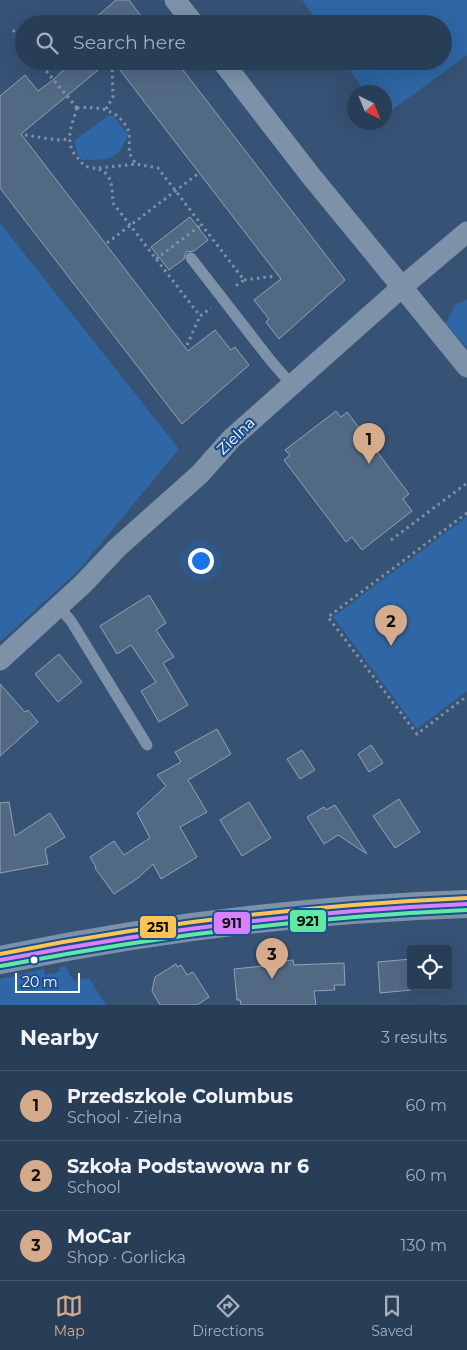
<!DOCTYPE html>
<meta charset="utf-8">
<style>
body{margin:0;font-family:Montserrat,sans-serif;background:#30455d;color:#f1f3f6}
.controls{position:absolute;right:15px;bottom:15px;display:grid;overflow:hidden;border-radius:5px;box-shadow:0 5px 20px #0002}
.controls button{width:45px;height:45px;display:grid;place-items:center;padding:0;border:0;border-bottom:1px solid #44576d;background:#283e57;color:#f1f3f6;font:25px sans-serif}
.compass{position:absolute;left:347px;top:85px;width:45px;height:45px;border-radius:50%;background:#283e57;box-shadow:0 5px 20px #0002;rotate:137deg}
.scale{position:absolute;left:15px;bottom:12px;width:65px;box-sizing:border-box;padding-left:5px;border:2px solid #fff;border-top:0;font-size:14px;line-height:18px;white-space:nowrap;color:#fff;-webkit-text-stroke:4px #1b4f8f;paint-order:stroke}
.you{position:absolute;left:200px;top:560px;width:18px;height:18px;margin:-12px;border:4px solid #fff;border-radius:50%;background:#1a73e8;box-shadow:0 0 0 8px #1a73e833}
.badge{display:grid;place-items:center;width:32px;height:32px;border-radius:50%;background:#d6ab8b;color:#111;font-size:16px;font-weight:700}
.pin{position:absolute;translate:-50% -41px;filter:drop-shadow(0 1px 2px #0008)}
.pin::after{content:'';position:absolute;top:26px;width:18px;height:15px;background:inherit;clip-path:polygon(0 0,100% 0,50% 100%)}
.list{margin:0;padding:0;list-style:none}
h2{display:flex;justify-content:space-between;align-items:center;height:65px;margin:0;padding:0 20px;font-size:21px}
h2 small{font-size:16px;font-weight:400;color:#a5aeba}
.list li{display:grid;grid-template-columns:32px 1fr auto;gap:15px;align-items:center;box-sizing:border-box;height:70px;padding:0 20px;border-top:1px solid #44576d}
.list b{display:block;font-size:19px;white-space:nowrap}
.list p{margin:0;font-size:16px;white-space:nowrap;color:#a5aeba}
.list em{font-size:16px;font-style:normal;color:#a5aeba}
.icon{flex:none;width:28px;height:28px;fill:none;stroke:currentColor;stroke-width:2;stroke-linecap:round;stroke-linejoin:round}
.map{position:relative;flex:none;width:467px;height:1005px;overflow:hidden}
.search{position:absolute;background:#283e57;box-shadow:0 5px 20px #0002;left:15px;right:15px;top:15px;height:55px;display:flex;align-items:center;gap:12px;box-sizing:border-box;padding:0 18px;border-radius:28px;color:#a5aeba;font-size:19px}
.sheet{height:275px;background:#283e57}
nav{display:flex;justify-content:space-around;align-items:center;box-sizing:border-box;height:70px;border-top:1px solid #44576d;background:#283e57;font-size:14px;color:#a5aeba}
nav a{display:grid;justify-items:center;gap:2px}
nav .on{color:#d6ab8b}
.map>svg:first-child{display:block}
.green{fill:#2f66a5}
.building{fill:#526984;stroke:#92a2b6}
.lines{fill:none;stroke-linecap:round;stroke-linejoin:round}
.path{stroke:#7d92a8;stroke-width:3;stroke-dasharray:2.5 4;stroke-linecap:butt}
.service{stroke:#7d92a8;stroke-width:11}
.minor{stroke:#7d92a8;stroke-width:21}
.tertiary{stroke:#7d92a8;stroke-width:28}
.bus-1-casing{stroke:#1b4f8f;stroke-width:8}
.bus-2-casing{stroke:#1b4f8f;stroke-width:8}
.bus-3-casing{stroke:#1b4f8f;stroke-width:8}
.bus-1{stroke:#d880ff;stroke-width:4}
.bus-2{stroke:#60e9a3;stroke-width:4}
.bus-3{stroke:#fcc553;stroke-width:4}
.bus-dot{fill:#fff;stroke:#1b4f8f;stroke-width:2}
.labels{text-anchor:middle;stroke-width:4.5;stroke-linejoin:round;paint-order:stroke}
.street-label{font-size:15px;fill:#fff;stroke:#1b4f8f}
.line-badge{stroke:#1b4f8f;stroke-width:2}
.pale-badge-label{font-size:14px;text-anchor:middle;font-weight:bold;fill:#111}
</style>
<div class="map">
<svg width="467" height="1005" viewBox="0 0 467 1005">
<rect width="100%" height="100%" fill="#365274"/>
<g class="green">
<polygon points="302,0 467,0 467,55 385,115 384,92 365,92 344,61 443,61 443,24 319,24"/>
<path d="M 108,116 L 113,116 L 128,134 C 118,162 109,159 82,160 L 77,153 L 75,140 Z"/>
<polygon points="0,223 179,449 79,570 0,642"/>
<polygon points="467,300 467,348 445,324 456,304"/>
<polygon points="467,517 467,691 417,729 333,617"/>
<polygon points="65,966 74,981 89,978 106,1005 0,1005 0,979 44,969 45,975 60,972 59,967"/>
</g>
<g class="building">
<polygon points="116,0 129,0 147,24 88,24"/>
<polygon points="73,61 109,61 21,134 188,351 215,330 231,350 235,347 249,365 182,424 0,188 0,96 25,75 38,91 53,80"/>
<polygon points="113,61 176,61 345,280 279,339 266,322 269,319 254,300 281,279"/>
<polygon points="190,217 208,240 194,251 186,252 184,259 169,270 151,247"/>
<polygon points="336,411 341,417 347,412 409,494 403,499 412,511 362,550 352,537 346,542 284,460 290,455 285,450"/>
<polygon points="149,595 166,623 156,630 174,657 163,663 188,705 159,722 141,691 156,682 131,645 117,654 100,626"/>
<polygon points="59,654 82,682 58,702 35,674"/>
<polygon points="0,684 25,712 28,710 38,722 0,756"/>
<polygon points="217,729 231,754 188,780 207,812 180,827 197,857 161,879 153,864 138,878 114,894 95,868 96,867 90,857 114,841 124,855 150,838 137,813 166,786 157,775 181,762 175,752"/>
<polygon points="371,745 383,763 369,772 358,754"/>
<polygon points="302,750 315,770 300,779 287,759"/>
<polygon points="399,799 420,832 395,848 373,816"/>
<polygon points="9,802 15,836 50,813 65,837 45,849 48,864 0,873 0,803"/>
<polygon points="249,802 271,838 242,856 220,820"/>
<polygon points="335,805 367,854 338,835 324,844 307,817 324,807 326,810"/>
<polygon points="411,959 411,990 380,993 378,962"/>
<polygon points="293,960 294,965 344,963 345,985 334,985 335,990 314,991 316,1005 241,1005 240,1000 237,1000 234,969 273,965 273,962"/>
<polygon points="176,964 177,967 181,965 187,975 193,972 209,997 197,1005 160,1005 152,991 155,977"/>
</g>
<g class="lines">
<g class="path">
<polyline points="13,30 24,43"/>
<polyline points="38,61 77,108"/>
<path d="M 77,108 C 72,124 64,142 76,156 C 80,160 82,165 88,167 C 96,169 102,168 108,176 C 113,184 112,194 113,203 L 200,316 L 211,308"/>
<path d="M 77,108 C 97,106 119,109 128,130 C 131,137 128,146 130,154 C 131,157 134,161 136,164 L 158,168 L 244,280 L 234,287"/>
<polyline points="106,109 113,97 112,64"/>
<polyline points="25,135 57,140 69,139"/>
<polyline points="99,168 136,164"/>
<polyline points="107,243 199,173"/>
<polyline points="156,259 201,225"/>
<polyline points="244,280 276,276"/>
<polyline points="187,345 200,316"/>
<polyline points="467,513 328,617 417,734 467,696"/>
<polyline points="391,540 467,483"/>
</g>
<g class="service">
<polyline points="191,258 271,361 292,385"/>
<polyline points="59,607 71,621 147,745"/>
</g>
<g class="minor">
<polyline points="175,0 194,24"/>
<polyline points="222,61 311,176 402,287 467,232"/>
<polyline points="0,660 83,584 117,548 200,474 231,439 402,287 467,367"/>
</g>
<path class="tertiary" d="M 0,960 C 154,928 310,909 467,904"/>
<g class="bus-1-casing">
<path id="bus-1" d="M 0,960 C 155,930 309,911 467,904"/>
</g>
<g class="bus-2-casing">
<path id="bus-2" d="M 1,966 C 155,936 310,917 467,910"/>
</g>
<g class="bus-3-casing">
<path id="bus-3" d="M 0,954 C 155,923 309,905 467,898"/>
</g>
<use href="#bus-1" class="bus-1"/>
<use href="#bus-2" class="bus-2"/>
<use href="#bus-3" class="bus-3"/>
</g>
<circle class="bus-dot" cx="34" cy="960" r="4.5"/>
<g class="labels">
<g class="street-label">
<text transform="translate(236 436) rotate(-44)" y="5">Zielna</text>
</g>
</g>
<g class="line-badge">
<rect x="289" y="909" width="38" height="24" rx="5" fill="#60e9a3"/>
<rect x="213" y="911" width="38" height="24" rx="5" fill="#d880ff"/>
<rect x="139" y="915" width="38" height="24" rx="5" fill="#fcc553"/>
</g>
<g class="pale-badge-label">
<text x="308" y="926">921</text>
<text x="232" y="928">911</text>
<text x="158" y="932">251</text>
</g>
</svg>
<div class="controls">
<button><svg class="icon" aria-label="locate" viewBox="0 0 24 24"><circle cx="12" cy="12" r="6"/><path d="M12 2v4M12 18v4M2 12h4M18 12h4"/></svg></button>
</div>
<svg class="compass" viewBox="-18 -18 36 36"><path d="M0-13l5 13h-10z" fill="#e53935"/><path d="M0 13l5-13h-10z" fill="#a5aeba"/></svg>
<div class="scale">20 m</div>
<div class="you"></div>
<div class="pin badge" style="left:369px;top:464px">1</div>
<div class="pin badge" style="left:391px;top:646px">2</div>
<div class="pin badge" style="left:272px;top:979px">3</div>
<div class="search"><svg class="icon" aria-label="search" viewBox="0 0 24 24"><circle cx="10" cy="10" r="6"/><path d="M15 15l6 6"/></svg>Search here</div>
</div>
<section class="sheet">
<h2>Nearby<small>3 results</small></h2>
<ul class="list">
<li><span class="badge">1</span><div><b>Przedszkole Columbus</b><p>School · Zielna</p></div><em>60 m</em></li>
<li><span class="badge">2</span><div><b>Szkoła Podstawowa nr 6</b><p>School</p></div><em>60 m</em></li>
<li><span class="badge">3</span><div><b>MoCar</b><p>Shop · Gorlicka</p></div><em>130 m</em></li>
</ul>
</section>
<nav>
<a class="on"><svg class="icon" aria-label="map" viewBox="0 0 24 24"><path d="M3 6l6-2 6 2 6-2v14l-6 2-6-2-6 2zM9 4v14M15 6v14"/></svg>Map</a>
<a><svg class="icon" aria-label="directions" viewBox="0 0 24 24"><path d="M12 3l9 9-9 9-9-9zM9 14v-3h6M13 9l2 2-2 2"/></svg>Directions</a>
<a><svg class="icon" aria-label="saved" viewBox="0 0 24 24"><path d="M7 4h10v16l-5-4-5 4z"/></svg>Saved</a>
</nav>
